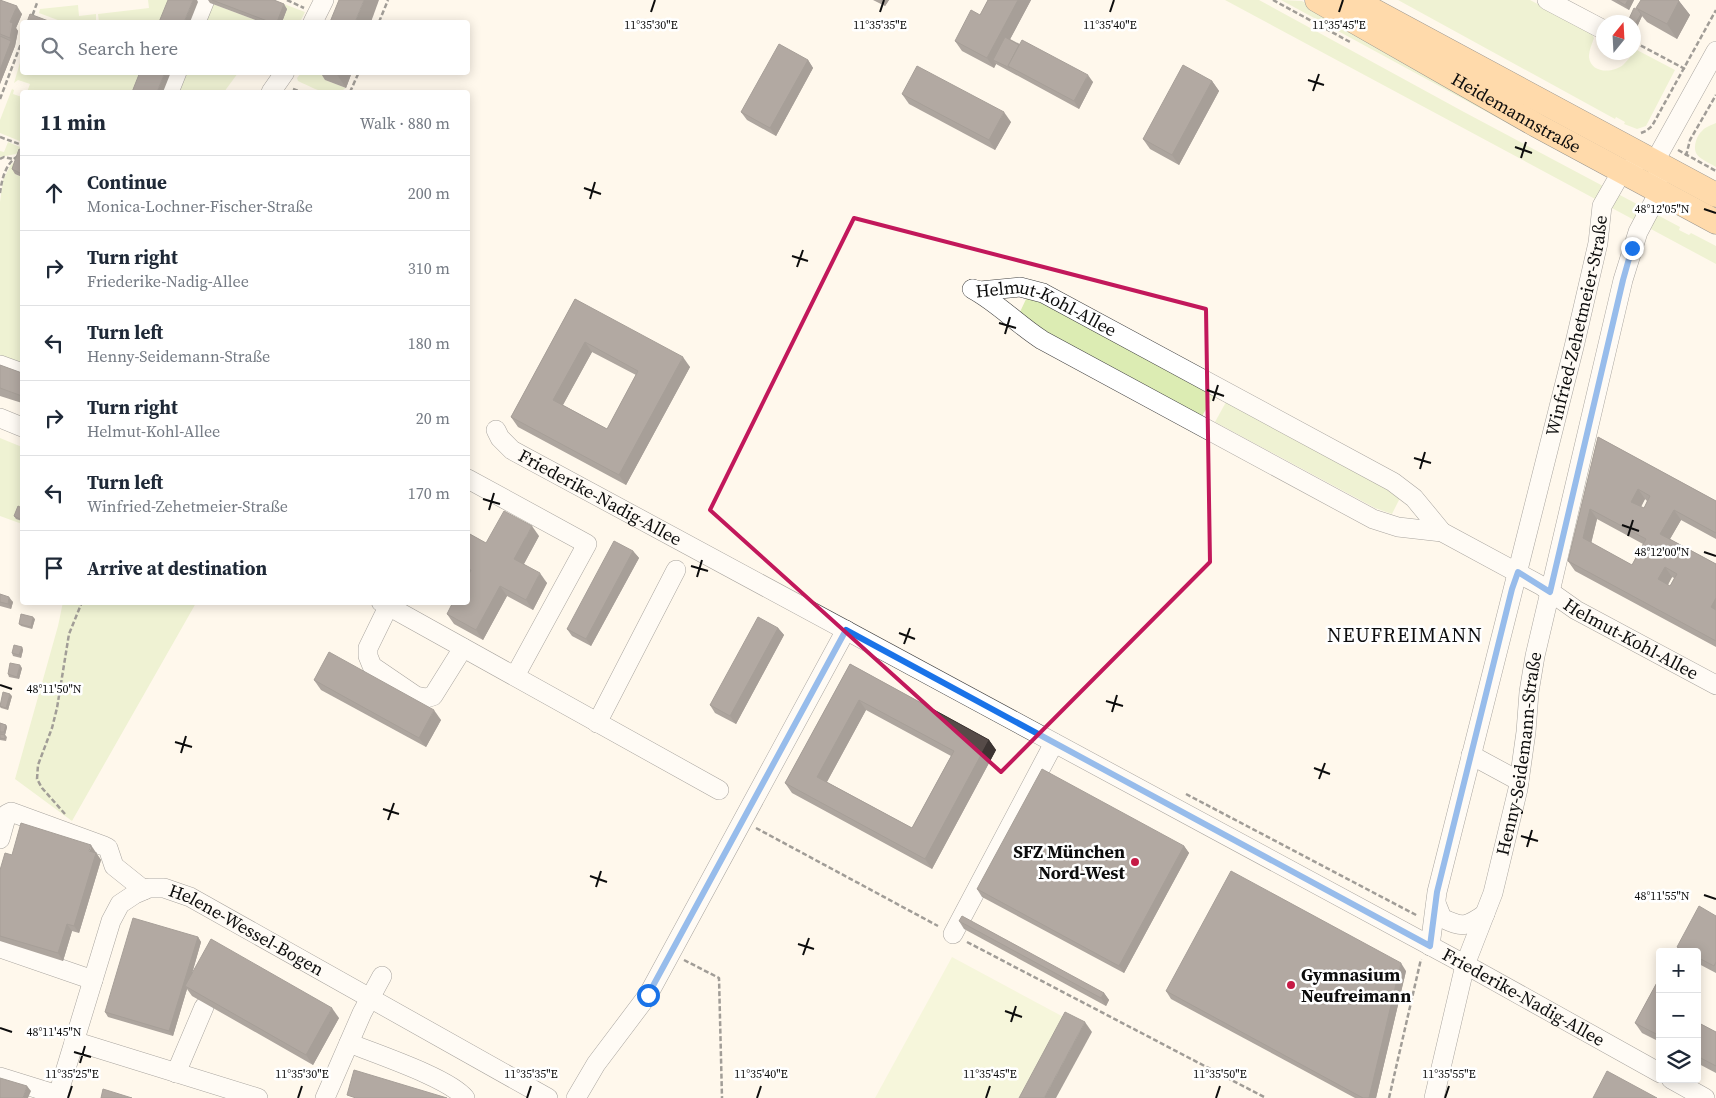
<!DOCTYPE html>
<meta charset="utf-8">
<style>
body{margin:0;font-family:"Source Serif 4",serif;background:#f6f6f7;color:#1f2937}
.controls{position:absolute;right:15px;bottom:15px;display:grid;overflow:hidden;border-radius:5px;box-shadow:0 2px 12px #0003}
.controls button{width:45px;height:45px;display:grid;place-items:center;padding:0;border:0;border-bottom:1px solid #e0e1e3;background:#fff;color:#1f2937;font:25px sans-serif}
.compass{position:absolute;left:1596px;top:15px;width:45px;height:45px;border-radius:50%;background:#fff;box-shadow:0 2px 12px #0003;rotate:18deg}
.stop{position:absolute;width:15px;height:15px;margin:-11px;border:4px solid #1a73e8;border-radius:50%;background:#fff}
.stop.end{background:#1a73e8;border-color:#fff;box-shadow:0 1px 5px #0008}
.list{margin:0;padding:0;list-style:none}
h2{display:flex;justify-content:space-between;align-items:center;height:65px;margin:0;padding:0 20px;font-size:21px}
h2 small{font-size:16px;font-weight:400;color:#747a83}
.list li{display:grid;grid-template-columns:32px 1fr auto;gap:15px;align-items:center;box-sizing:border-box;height:75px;padding:0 20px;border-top:1px solid #e0e1e3}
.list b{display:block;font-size:19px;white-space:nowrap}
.list p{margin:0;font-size:16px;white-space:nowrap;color:#747a83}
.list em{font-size:16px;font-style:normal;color:#747a83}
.icon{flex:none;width:28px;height:28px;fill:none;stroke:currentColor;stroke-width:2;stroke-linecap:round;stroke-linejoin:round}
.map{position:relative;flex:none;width:1716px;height:1098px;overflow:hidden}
.search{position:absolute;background:#fff;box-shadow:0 2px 12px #0003;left:20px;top:20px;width:450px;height:55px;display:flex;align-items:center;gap:12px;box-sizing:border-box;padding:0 18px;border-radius:5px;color:#747a83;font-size:19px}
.panel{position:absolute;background:#fff;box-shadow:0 2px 12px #0003;left:20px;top:90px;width:450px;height:515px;border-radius:5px}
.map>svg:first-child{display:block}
.green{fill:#dcecb3}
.pitch{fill:#ecf3c6}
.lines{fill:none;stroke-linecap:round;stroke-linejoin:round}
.minor-casing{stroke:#404040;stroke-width:20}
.major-casing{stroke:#1e1e1e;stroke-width:25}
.path{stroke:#2f2f2f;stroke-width:2.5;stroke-dasharray:5 2.5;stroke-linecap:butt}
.minor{stroke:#fff;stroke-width:19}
.major{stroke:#ffb75c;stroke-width:24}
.wall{fill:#4a403e;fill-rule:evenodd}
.shaded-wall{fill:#3c3432}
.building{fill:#564b48;stroke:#3c3432;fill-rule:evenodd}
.route{stroke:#1a73e8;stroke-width:6}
.marked{fill:none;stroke:#c2185b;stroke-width:4;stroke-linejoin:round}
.ticks{fill:none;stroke:#0d0d0d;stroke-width:2}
.poi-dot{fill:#c61b46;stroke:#fff;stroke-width:2}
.labels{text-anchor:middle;stroke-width:5;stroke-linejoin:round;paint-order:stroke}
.street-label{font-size:18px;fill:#0d0d0d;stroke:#fff}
.poi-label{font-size:18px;font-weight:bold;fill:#0d0d0d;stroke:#fff;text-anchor:end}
.quarter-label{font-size:20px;letter-spacing:1px;fill:#0d0d0d;stroke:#fff}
.ticks-label{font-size:12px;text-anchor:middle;fill:#0d0d0d;stroke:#fff;stroke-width:5;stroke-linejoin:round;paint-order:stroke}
</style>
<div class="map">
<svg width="1716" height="1098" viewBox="0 0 1716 1098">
<rect width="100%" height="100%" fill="#fff8ec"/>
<g class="green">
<polygon points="148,0 173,0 165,22 99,22 98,14 149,8"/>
<polygon points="1225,0 1259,0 1464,112 1680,227 1679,230 1689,235 1691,233 1716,246 1716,264"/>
<polygon points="1281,0 1302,1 1592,164 1588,167"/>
<path d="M 1398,0 L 1530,0 L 1591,32 L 1594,38 C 1592,44 1589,50 1589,57 C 1591,74 1613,73 1623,65 C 1628,60 1632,55 1635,49 L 1675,70 L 1646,126 L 1637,129 L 1624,124 L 1625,122 L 1616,117 L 1615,119 Z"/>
<polygon points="276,1 305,12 300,22 282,22 287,9"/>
<polygon points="210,3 261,22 201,22"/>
<polygon points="78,5 79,16 96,14 96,22 63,22 39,13 40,9"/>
<polygon points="22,56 22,72 145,73 138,92 27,92 30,84 18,80 14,83"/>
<polygon points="183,73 238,73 224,92 176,92"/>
<path d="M 301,73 L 328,73 L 325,80 L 346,88 C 331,99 313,88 298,81 L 297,78 Z"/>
<polygon points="12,89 14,90 13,94 22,97 22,142 0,133 0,120"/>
<path d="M 1716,123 L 1716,167 C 1710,163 1699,159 1696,153 C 1693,146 1697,135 1702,131 C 1705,127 1712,125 1716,123 Z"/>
<path d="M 8,142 L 20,147 L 18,153 C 11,156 6,155 0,157 L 0,151 L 4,152 Z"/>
<polygon points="22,154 15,174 22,177 22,369 0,361 0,202 3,180 10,166"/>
<polygon points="1027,297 1037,300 1214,396 1202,416 1023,319 1020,312"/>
<polygon points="1226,402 1389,488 1400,498 1392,514 1375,508 1215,422"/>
<polygon points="0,438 22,447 22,524 0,516"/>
<polygon points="63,602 196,603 72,821 15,779 58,626"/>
</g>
<polygon class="pitch" points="952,957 1071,1021 1029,1098 875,1098"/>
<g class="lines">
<g class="minor-casing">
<g id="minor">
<polyline points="1547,0 1604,30"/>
<polyline points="196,22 205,0"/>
<polyline points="313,22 324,0"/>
<polyline points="169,92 177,72"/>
<polyline points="271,92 285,72"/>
<polyline points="1655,161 1716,51"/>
<path id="s1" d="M 972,289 C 998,303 1017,324 1042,340 L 1373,519 L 1398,527 L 1442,532 L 1542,586 L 1576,610 L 1716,685"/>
<path id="s2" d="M 973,289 L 980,291 L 1020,287 L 1043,293 L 1393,482 L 1414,498 L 1442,532"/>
<polyline points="0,365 22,373"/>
<polyline points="0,418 22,427"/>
<path id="s3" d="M 496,430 L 500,438 L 512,450 L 1477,971 L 1660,1073"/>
<polyline points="468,479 587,544 515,676"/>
<polyline points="381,602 719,790"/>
<polyline points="388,607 368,648 368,656 372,666 416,696 426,698 433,696 463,648"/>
<polyline points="597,723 676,570"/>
<polyline points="1471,755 1519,781"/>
<polyline points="0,839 7,814 11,812 104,846 108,848 114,866 144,890"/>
<path d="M 1436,903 L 1442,918 C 1463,928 1466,927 1485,914"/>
<polyline points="953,934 1054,743"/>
<path id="s4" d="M 1430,946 L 1437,892 L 1574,347 L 1598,243 L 1602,206 L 1622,171 L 1634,167"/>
<polyline points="0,948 93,980"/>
<polyline points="74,1041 258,1098"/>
<path d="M 349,1043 C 376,1054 449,1078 465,1098"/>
<polyline points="176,1073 204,1007"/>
<polyline points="0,1077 58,1095"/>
<polyline points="1671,1079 1705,1098"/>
<path id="s5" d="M 57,1098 L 111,921 L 120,904 L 135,894 L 149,888 L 164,888 L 190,897 L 548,1098"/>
<polyline points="325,1098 362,1013 382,976"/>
<polyline points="576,1098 596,1064 648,995 846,630"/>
<path id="s6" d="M 1434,1098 L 1465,965 L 1493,893 L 1518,789 L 1526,732 L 1529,692 L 1535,656 L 1623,280 L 1638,232 L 1659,192 L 1657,177"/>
</g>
</g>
<g class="major-casing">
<g id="major">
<path id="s7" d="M 1317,0 L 1536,125 L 1716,222"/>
<polyline points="1354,0 1716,195"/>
</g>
</g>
<g class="path">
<polyline points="287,0 304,8"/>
<polyline points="1273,0 1350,42"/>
<polyline points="30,22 37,3"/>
<polyline points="379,22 388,0"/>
<polyline points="1634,43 1636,43 1685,69"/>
<polyline points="293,89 301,92"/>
<polyline points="350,92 359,72"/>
<polyline points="0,99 22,41"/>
<polyline points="1641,133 1646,131 1652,126 1716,10"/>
<polyline points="0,137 22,145"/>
<polyline points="1678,150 1716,171"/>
<polyline points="1686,156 1690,140 1716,95"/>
<polyline points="0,159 4,157 13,159"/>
<path d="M 0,193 C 2,179 5,164 18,156"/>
<polyline points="1186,794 1418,916"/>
<polyline points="65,814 42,788 37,779 38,765 52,728 57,708 69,634 82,602"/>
<polyline points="756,828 938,926"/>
<polyline points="967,942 1266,1098"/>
<polyline points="684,960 719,978 722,1098"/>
<polyline points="1389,1098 1421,959"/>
</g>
<use href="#minor" class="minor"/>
<use href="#major" class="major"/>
</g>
<g class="wall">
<polygon points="0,0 22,14 16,28 18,31 15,46 0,84"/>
<polygon points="208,0 274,0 287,9 282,22 261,22 210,3"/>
<polygon points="873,0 889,0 885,6"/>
<polygon points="988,0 1031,0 1010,39 1093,82 1079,109 996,64 994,68 962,51 955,41 980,15"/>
<polygon points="1611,0 1634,0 1629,10"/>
<polygon points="1679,1 1690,15 1677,39 1647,22 1642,16 1637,27 1634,25 1634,22 1629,22 1628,21 1638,10 1636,8"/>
<polygon points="808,60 813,68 776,136 747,120 741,112"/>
<polygon points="320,72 352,72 346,88 325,80"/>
<polygon points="1212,81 1219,91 1179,165 1150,149 1143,139"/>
<polygon points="902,94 1011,122 995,150 909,104"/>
<polygon points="22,150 22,177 15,174 12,169"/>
<path d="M 575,299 L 690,367 L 626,485 L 518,427 L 511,417 ZM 592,352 L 636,375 L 607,429 L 563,405 Z"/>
<polygon points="0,365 22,373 22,403 0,396"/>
<path d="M 1598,437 L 1716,501 L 1716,539 L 1681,520 L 1670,539 L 1716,564 L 1716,647 L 1575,571 L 1568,561 ZM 1645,499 L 1647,501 L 1644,508 L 1641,507 ZM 1597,519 L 1643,544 L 1632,565 L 1591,543 ZM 1672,577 L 1674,578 L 1670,586 L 1668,585 Z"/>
<polygon points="22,508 22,521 16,519 14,516"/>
<polygon points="468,533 486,543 539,536 524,564 547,583 533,610 507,596 483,640 454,624 447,614 468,575"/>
<polygon points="633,551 639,558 591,646 572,636 567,629"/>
<polygon points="0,594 13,602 11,609 0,606"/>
<polygon points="35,619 32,629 21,626 19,624"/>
<polygon points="778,628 784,635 736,724 715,713 710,705"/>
<polygon points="22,647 23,650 21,658 13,656 12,653"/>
<path d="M 850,664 L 989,740 L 996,750 L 932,869 L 792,793 L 785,783 ZM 866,710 L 951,756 L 912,828 L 827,782 Z"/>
<polygon points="22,668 19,679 9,677 8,674"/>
<polygon points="314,680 441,720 426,747 321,690"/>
<polygon points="12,696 8,710 1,708 0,707 0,704"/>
<polygon points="0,723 6,725 7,727 5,735 7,737 6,741 0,740"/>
<polygon points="1184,846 1189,853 1124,973 982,897 977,889"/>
<polygon points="97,852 96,853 101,860 79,933 72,931 63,961 0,941 0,870 12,855"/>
<polygon points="1716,916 1716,973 1697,963 1697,952 1681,952 1677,947"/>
<polygon points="959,921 1104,993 1109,1000 1106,1006 964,929"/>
<polygon points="198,937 201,942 192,973 339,1018 313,1065 192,996 187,989 173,1036 108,1017 105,1012"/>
<polygon points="1406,971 1376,1098 1355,1098 1171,999 1166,991"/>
<polygon points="1660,977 1660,1042 1642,1033 1635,1023"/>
<polygon points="1697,1022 1716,1032 1716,1073 1697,1063"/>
</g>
<g class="shaded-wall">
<polygon points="193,0 197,0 198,2 190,22 184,22"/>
<polygon points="364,0 379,0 371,22 355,22"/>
<polygon points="881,0 889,0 885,6"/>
<polygon points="1018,0 1031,0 998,62 993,60 996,64 994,68 987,58"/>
<polygon points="1628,0 1634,0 1629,10 1625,5"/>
<polygon points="1679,1 1690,15 1677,39 1667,24"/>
<polygon points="284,4 287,9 282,22 277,22"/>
<polygon points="17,6 22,14 16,28 18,31 15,46 0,84 0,70 11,41 10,38 10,22"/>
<polygon points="1641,14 1642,16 1637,27 1635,24"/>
<polygon points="808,60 813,68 776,136 770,128"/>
<polygon points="165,72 171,72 163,92 157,92"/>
<polygon points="336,72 352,72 346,88 336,73"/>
<polygon points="1088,75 1093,82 1079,109 1074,101"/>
<polygon points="1212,81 1219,91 1179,165 1172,155"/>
<polygon points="1004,112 1011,122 995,150 989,140"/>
<polygon points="585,342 592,352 560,410 553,400"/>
<polygon points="683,357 690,367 626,485 619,475"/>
<polygon points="1638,489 1645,499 1638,512 1631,502"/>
<polygon points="1590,509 1597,519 1590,548 1583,538"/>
<polygon points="1674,510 1681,520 1667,544 1660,534"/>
<polygon points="532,526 539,536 521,569 514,559"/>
<polygon points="633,551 639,558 591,646 586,639"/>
<polygon points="1665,567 1672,577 1665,589 1658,579"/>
<polygon points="540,573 547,583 533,610 526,600"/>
<polygon points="500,586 507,596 483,640 476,630"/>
<polygon points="9,597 13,602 11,609 8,604"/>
<polygon points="1716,598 1716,614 1711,607"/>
<polygon points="33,617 35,619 32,629 31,627"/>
<polygon points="778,628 784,635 736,724 730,716"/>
<polygon points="22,647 23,650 21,658 19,655"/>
<polygon points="20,665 22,668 19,679 17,677"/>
<polygon points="10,694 12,696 8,710 6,708"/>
<polygon points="859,700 866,710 824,787 817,777"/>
<polygon points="434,710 441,720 426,747 419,738"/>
<polygon points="6,725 7,727 5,735 4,732"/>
<polygon points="989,740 996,750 932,869 925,859"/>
<polygon points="91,845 101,860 79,933 74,926"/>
<polygon points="1184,846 1189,853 1124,973 1119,966"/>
<polygon points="67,924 72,931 63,961 58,953"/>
<polygon points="198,937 201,942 188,988 185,986 187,989 173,1036 169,1031"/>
<polygon points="1401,963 1406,971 1376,1098 1369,1098"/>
<polygon points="1104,993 1109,1000 1106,1006 1101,998"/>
<polygon points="332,1008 339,1018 313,1065 306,1055"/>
<polygon points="1085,1022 1092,1032 1056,1098 1044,1098"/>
<polygon points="27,1086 31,1091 28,1098 23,1098"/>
</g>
<g class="building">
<polygon points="0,0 17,6 10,22 13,23 10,38 0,34"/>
<polygon points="168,0 193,0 184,22 159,22"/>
<polygon points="212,0 274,0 284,4 277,22 270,22"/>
<polygon points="339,0 364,0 355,22 330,22"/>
<polygon points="988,0 1018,0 987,58 955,41 971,10 980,15"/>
<polygon points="1617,0 1628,0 1625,5"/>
<polygon points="1641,0 1678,0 1679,1 1667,24 1636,8"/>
<polygon points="1634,8 1638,10 1641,14 1635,24 1634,24 1634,22 1631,22 1628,21"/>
<polygon points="30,14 51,22 27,22"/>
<polygon points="0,36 11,41 0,70"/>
<polygon points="1005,37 1019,45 1008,66 1010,68 993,60"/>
<polygon points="1022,40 1088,75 1074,101 1008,66"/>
<polygon points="779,44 808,60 770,128 741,112"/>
<polygon points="1183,65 1212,81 1172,155 1143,139"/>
<polygon points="917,66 1004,112 989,140 902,94"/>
<polygon points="140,72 165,72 157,92 132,92"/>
<polygon points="19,149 22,150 22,174 12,169"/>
<path d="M 575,299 L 683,357 L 619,475 L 511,417 ZM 585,342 L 638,371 L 607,429 L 553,400 Z"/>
<polygon points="0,365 22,373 22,396 0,388"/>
<path d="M 1598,437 L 1716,501 L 1716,533 L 1674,510 L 1660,534 L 1716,564 L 1716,598 L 1711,607 L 1716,610 L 1716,641 L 1568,561 ZM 1638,489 L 1650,496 L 1644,508 L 1631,502 ZM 1590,509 L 1646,539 L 1632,565 L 1583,538 ZM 1665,567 L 1677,574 L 1670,586 L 1658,579 Z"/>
<polygon points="18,506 22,508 22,520 14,516"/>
<polygon points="504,511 532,526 514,559 540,573 526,600 500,586 476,630 447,614 453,602 468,602 468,576 471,570 468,569 468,533 486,543"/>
<polygon points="614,541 633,551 586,639 567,629"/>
<polygon points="0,594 9,597 8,604 0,602"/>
<polygon points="21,614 33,617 31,627 19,624"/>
<polygon points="758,617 778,628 730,716 710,705"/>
<polygon points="14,645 22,647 19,655 12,653"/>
<polygon points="329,652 434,710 419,738 314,680"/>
<polygon points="10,663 20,665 17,677 8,674"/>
<path d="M 850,664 L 989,740 L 925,859 L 785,783 ZM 859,700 L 954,751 L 912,828 L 817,777 Z"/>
<polygon points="3,692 10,694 6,708 0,706"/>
<polygon points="0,723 6,725 4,732 0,732"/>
<polygon points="0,734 5,735 5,739 0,738"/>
<polygon points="1042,769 1184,846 1119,966 977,889"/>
<polygon points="21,823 91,845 89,851 96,853 74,926 67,924 58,953 0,936 0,870 5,853 12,855"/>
<polygon points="1231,871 1401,963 1369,1098 1363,1098 1166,991"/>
<polygon points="1699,906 1716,916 1716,962 1714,966 1697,957 1697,952 1687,952 1677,947"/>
<polygon points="962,916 1104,993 1101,998 959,921"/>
<polygon points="133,918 198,937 169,1031 105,1012"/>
<polygon points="211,939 332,1008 306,1055 185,986"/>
<polygon points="1660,977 1660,1036 1635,1023"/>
<polygon points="1065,1012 1085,1022 1044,1098 1019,1098"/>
<polygon points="1697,1022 1716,1032 1716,1066 1697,1056"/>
<polygon points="354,1070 447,1098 356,1098 347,1095"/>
<polygon points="1607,1071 1657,1098 1593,1098"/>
<polygon points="0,1078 27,1086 23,1098 0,1098"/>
<polygon points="103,1089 132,1098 101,1098"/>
</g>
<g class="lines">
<polyline class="route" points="648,995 846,630 1430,946 1437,892 1512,589 1518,572 1550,592 1623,280 1632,248"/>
</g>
<path d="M0 0H1716V1098H0ZM 854,218 L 1206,309 L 1210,562 L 1001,772 L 710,510 Z" fill="#fff8ec" fill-opacity=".55" fill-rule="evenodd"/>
<path class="marked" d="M 854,218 L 1206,309 L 1210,562 L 1001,772 L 710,510 Z"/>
<path class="ticks" d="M 651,12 L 655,0M 880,12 L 884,0M 1110,12 L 1114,0M 1339,12 L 1343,0M 1308,80 L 1324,85M 1313,91 L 1319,74M 1515,147 L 1532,153M 1521,158 L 1526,142M 584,188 L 601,194M 590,199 L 595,182M 1704,209 L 1716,213M 792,256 L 808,261M 797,267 L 803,250M 999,323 L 1016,328M 1005,334 L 1010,317M 1207,390 L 1224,396M 1213,401 L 1218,385M 1414,458 L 1431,463M 1420,469 L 1425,452M 483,499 L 500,504M 489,510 L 494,493M 1622,525 L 1639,531M 1628,536 L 1633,520M 1704,552 L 1716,556M 691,566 L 708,571M 697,577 L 702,560M 899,633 L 915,639M 904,644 L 910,628M 0,685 L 12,689M 1106,701 L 1123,706M 1112,712 L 1117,695M 175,742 L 192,747M 181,753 L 186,736M 1314,768 L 1330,774M 1319,779 L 1325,763M 383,809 L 399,814M 388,820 L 394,803M 1521,836 L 1538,841M 1527,847 L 1532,830M 590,876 L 607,882M 596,887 L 601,871M 1704,895 L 1716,899M 798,944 L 814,949M 803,955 L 809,938M 1005,1011 L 1022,1017M 1011,1022 L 1016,1006M 0,1028 L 12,1032M 74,1052 L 91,1057M 80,1063 L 85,1046M 68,1098 L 72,1086M 298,1098 L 302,1086M 527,1098 L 531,1086M 757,1098 L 761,1086M 986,1098 L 990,1086M 1216,1098 L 1220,1086M 1445,1098 L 1449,1086"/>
<g class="poi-dot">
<circle cx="1135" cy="862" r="5"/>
<circle cx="1291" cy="985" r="5"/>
</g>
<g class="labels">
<g class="street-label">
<text dy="6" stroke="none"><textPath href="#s7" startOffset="229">Heidemannstraße</textPath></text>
<text dy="6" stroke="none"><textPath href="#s2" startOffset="78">Helmut-Kohl-Allee</textPath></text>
<text dy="6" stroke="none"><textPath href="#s4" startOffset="638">Winfried-Zehetmeier-Straße</textPath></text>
<text dy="6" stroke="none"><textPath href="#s3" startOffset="126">Friederike-Nadig-Allee</textPath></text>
<text dy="6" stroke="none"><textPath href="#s1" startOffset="751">Helmut-Kohl-Allee</textPath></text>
<text dy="6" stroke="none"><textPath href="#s6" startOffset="356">Henny-Seidemann-Straße</textPath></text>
<text dy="6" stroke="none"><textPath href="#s5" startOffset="345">Helene-Wessel-Bogen</textPath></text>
<text dy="6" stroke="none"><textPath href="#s3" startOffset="1176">Friederike-Nadig-Allee</textPath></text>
</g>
<g class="poi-label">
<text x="1125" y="858">SFZ München<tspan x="1125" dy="21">Nord-West</tspan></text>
<text x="1301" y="981" text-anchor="start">Gymnasium<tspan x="1301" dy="21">Neufreimann</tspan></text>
</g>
<g class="quarter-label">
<text x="1405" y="642">NEUFREIMANN</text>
</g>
</g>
<g class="ticks-label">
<text x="651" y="29">11°35'30"E</text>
<text x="880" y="29">11°35'35"E</text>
<text x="1110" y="29">11°35'40"E</text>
<text x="1339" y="29">11°35'45"E</text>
<text x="1662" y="213">48°12'05"N</text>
<text x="1662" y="556">48°12'00"N</text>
<text x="54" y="693">48°11'50"N</text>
<text x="1662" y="900">48°11'55"N</text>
<text x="54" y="1036">48°11'45"N</text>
<text x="72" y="1078">11°35'25"E</text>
<text x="302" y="1078">11°35'30"E</text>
<text x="531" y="1078">11°35'35"E</text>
<text x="761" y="1078">11°35'40"E</text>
<text x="990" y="1078">11°35'45"E</text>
<text x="1220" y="1078">11°35'50"E</text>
<text x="1449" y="1078">11°35'55"E</text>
</g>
</svg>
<div class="controls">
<button>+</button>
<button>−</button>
<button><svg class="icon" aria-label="layers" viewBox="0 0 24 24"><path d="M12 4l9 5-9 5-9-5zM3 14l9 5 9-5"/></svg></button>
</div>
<svg class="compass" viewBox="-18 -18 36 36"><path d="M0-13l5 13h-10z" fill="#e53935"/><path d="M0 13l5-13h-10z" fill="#747a83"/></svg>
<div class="stop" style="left:648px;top:995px"></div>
<div class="stop end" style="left:1632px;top:248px"></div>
<div class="search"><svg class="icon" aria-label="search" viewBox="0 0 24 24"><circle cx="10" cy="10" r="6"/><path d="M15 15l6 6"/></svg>Search here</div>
<section class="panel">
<h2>11 min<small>Walk · 880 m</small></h2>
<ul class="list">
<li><svg class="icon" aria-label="ahead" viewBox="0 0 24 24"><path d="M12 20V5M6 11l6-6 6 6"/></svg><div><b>Continue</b><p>Monica-Lochner-Fischer-Straße</p></div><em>200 m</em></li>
<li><svg class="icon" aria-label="right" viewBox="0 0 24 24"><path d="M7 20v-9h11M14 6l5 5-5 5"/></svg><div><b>Turn right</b><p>Friederike-Nadig-Allee</p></div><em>310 m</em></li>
<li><svg class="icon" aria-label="left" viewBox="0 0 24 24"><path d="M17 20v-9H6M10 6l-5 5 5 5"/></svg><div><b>Turn left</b><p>Henny-Seidemann-Straße</p></div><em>180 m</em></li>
<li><svg class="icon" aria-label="right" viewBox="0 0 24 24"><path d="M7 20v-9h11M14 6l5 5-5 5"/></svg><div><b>Turn right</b><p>Helmut-Kohl-Allee</p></div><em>20 m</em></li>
<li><svg class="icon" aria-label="left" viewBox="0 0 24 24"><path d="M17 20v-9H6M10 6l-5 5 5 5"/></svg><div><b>Turn left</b><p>Winfried-Zehetmeier-Straße</p></div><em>170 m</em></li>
<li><svg class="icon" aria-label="arrive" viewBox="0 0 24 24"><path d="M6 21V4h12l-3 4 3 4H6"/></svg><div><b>Arrive at destination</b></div></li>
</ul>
</section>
</div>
